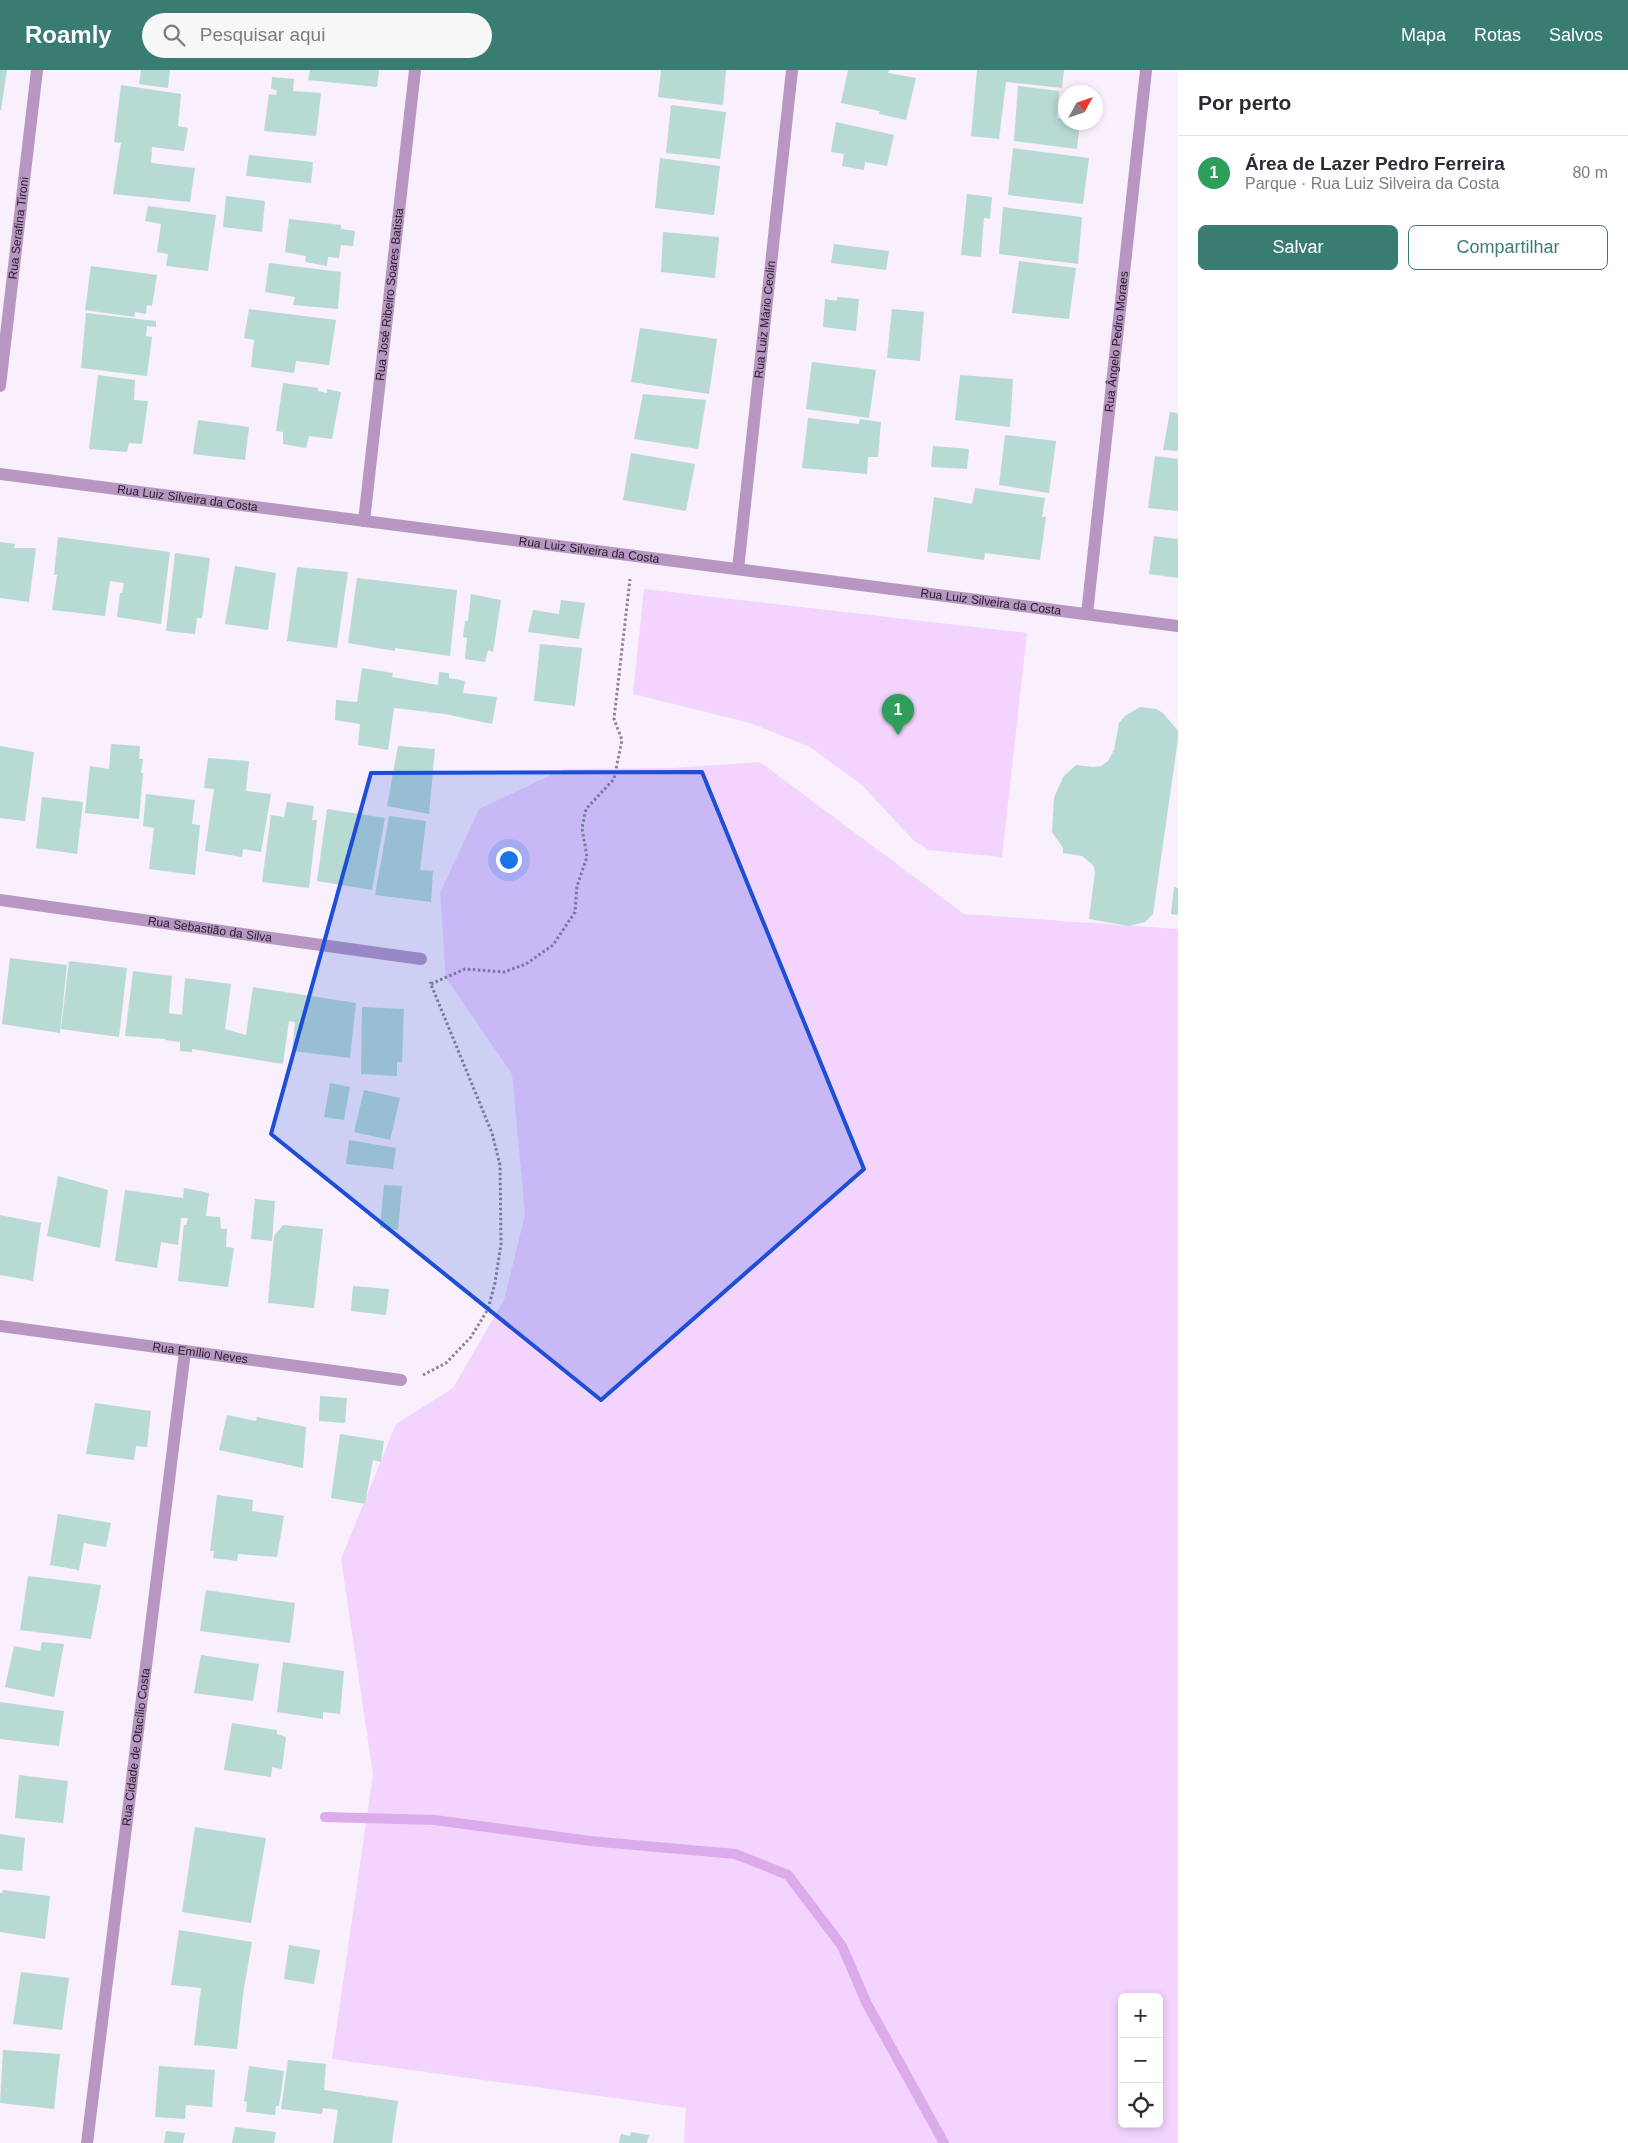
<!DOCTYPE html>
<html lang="pt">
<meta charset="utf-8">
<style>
body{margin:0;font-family:Arial,sans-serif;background:#f7f7f7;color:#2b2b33}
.controls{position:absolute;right:15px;bottom:15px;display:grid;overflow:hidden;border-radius:8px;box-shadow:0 2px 8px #0003}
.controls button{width:45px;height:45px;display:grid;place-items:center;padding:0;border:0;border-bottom:1px solid #e1e1e2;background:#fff;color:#2b2b33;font:25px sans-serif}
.compass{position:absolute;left:1058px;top:15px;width:45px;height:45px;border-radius:50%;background:#fff;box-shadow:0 2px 8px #0003;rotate:50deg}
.you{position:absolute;left:508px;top:789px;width:18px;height:18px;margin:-12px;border:4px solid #fff;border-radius:50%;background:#1a73e8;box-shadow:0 0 0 8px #1a73e833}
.badge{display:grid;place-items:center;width:32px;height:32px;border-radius:50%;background:#397d72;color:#fff;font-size:16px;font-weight:700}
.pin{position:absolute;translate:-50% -41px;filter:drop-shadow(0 1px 2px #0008)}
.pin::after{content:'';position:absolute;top:26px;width:18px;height:15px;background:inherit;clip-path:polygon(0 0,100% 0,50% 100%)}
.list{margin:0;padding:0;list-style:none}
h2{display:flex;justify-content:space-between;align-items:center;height:65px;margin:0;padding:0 20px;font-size:21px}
h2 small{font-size:16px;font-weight:400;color:#7c7c81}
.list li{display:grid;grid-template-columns:32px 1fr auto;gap:15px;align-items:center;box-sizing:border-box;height:75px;padding:0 20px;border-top:1px solid #e1e1e2}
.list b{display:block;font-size:19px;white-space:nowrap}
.list p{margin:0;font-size:16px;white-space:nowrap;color:#7c7c81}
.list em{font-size:16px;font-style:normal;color:#7c7c81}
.actions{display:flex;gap:10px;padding:15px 20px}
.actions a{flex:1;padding:11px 0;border:1px solid #397d72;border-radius:8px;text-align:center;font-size:18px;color:#397d72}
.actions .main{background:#397d72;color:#fff}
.icon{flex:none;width:28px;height:28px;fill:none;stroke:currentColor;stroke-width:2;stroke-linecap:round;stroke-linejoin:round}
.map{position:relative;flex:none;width:1178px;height:2073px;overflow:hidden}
header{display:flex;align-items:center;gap:30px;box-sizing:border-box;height:70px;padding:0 25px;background:#397d72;color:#fff}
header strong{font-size:24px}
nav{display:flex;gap:28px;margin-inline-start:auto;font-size:18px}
.search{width:350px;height:45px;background:#f7f7f7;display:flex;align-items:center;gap:12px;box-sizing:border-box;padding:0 18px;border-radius:28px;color:#7c7c81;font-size:19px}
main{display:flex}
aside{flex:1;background:#fff}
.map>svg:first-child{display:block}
.green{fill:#f3d4fe;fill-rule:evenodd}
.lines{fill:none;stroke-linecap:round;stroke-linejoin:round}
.stream{stroke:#dbabec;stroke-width:10}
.building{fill:#b7dad2}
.path{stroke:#8b848f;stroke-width:3;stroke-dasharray:2.5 2.5;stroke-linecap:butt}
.minor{stroke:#b796c2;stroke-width:12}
.marked{fill:#1d4ed8;fill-opacity:0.2;stroke:#1d4ed8;stroke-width:4;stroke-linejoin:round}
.labels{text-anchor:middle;stroke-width:4.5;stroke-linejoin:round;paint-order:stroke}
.street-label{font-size:12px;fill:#262029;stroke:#f9effd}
</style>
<header>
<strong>Roamly</strong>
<div class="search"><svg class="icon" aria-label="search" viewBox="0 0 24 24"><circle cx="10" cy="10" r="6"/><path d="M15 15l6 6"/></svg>Pesquisar aqui</div>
<nav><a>Mapa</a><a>Rotas</a><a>Salvos</a></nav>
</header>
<main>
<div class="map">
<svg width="1178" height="2073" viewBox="0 0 1178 2073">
<rect width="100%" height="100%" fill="#f9effd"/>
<g class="green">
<polygon points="644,519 1027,563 1002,787 929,780 913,770 862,715 810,677 750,653 633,624"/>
<path d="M 760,692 L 964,844 L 1178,859 L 1178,2073 L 684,2073 L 686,2038 L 332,1989 L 373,1704 L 341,1489 L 396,1354 L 453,1318 L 504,1230 L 525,1145 L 512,1004 L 446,908 L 440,823 L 479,739 L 564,699 L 674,698 ZM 1122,1927 L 1159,1927 L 1159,2054 L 1122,2054 Z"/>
</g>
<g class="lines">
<polyline class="stream" points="325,1747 435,1750 590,1771 735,1784 788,1805 842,1876 867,1934 944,2073"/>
</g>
<g class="building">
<polygon points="0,0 7,0 1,40 0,40"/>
<polygon points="141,0 170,0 168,18 139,14"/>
<polygon points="310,0 379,0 377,17 308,10"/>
<polygon points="661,0 726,0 723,35 658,27"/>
<polygon points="848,0 889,0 888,3 916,8 906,50 879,44 880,41 841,33"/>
<polygon points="977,0 1064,0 1062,18 1006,12 999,69 971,66"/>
<polygon points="272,7 294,9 293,21 321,23 316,66 264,61 269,24 276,25 277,20 271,19"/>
<polygon points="121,15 181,24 178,56 188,58 184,81 152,77 151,93 195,98 190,132 113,124 121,73 114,72"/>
<polygon points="1018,16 1059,21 1057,48 1066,49 1066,52 1080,52 1077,79 1014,71"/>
<polygon points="671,35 726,42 720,89 666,83"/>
<polygon points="836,52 894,65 887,96 865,92 864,100 842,96 844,84 831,82"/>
<polygon points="1013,78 1089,88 1083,134 1008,125"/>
<polygon points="249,85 313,92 311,113 246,106"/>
<polygon points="660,88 720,96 714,145 655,138"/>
<polygon points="967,124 992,127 990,149 984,148 981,187 961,185"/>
<polygon points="226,126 265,131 262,162 223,157"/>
<polygon points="148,136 216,145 208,201 166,196 168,184 157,182 161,154 145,151"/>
<polygon points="1003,137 1082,147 1078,194 999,184"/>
<polygon points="289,149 341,155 341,159 355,161 353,176 341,175 339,188 328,187 327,196 305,192 306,186 285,182"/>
<polygon points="663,162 719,167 715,208 661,202"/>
<polygon points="834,174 889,181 886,200 831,193"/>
<polygon points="1019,191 1076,198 1069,249 1012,243"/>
<polygon points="269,193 341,202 338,239 293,235 295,227 265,222"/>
<polygon points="91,196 157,205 152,236 147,235 146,244 135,242 134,247 85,240"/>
<polygon points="837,227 859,229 856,261 823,257 825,229 837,231"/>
<polygon points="249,239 336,250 329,295 296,291 294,303 251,297 254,270 244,268"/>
<polygon points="892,239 924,242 920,291 887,288"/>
<polygon points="86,243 156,251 156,257 147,256 146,266 152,267 147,306 81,298"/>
<polygon points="640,258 717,269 709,324 631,312"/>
<polygon points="812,292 876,300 869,348 806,339"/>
<polygon points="98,305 135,310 134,330 148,331 142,374 129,373 127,382 89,379"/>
<polygon points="960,305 1013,309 1010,357 955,350"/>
<polygon points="283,313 318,318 318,321 327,323 327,319 341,322 332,369 309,366 306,378 283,374 283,362 276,361"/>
<polygon points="643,324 706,330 698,379 634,369"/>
<polygon points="1170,342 1178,343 1178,381 1163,380"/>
<polygon points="808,348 859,354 860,349 881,352 878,387 868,387 867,404 802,398"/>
<polygon points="198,350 249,357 245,390 193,384"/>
<polygon points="1005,365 1056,371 1049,423 999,415"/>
<polygon points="933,376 969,379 967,399 931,397"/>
<polygon points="631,383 695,394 686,441 623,430"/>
<polygon points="1155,386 1178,389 1178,441 1148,438"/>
<polygon points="975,418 1045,428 1042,447 1046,447 1040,490 985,483 984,490 927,482 934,427 972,434"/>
<polygon points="1154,466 1178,469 1178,508 1149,504"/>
<polygon points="58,467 170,482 161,554 117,547 120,523 122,523 124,513 110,511 105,546 52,540 57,505 54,505"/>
<polygon points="0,472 15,474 14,478 36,478 29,532 0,528"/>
<polygon points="175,483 210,488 202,548 197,548 195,564 166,561"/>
<polygon points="235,496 276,503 268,560 225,554"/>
<polygon points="297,497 348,502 337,578 287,571"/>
<polygon points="357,508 457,520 450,586 395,578 395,581 348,573"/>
<polygon points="471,524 501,530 493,582 488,580 485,592 465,589 467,568 463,567 465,551 468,551"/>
<polygon points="561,530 585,533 579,569 528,562 533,540 559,544"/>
<polygon points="540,574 582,578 575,636 534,631"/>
<polygon points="362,598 393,603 392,607 438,615 439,602 449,603 449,608 465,611 463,623 497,627 492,654 445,644 394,638 388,680 358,675 360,654 335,650 336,630 357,632"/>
<polygon points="1140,637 1156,639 1163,643 1178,661 1178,669 1153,844 1145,852 1129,856 1089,849 1095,801 1093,795 1082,786 1063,783 1063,778 1052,762 1054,728 1063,707 1076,695 1093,697 1101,696 1108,691 1114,680 1119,653 1125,646"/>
<polygon points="111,674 140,676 139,689 143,689 141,703 143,703 139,749 85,743 90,696 109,699"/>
<polygon points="0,676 34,682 25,751 0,748"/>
<polygon points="398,676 435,679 429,744 387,736"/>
<polygon points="208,688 249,691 246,721 271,724 261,782 243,779 242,787 205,781 214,719 204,718"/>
<polygon points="146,724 195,730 192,754 200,755 195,805 149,799 154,758 143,756"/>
<polygon points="42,727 83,732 77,784 36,778"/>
<polygon points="287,732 314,736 312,750 317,750 309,818 262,812 271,745 284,747"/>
<polygon points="327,739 385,748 372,820 317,811"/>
<polygon points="389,746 426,751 420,800 433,801 431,832 375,825"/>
<polygon points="1174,817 1178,818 1178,845 1171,844"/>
<polygon points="10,888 67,895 60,963 2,954"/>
<polygon points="69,891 127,898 119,967 61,959"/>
<polygon points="133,901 172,906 169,943 182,945 185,908 231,914 225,959 246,965 253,917 356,933 350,988 292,981 295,952 289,951 283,994 192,979 192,982 180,981 180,972 165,970 165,969 125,966"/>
<polygon points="362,937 404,939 402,992 397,992 397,1006 361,1004"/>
<polygon points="330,1013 350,1017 344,1050 324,1047"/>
<polygon points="364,1020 400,1028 390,1070 354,1062"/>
<polygon points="349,1070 396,1078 393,1099 346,1094"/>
<polygon points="58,1106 108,1120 100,1178 47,1166"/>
<polygon points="384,1115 402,1116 398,1160 380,1158"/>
<polygon points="184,1118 209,1123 206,1146 220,1147 221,1159 227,1159 226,1177 234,1178 228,1217 178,1211 184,1155 186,1155 188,1148 181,1148 178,1175 161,1172 157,1198 115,1191 125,1120 183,1128"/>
<polygon points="255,1129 275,1131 272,1171 251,1169"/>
<polygon points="0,1145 41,1153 33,1211 0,1205"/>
<polygon points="283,1155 323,1159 314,1238 268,1233 274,1166"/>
<polygon points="353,1216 389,1219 386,1245 351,1241"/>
<polygon points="320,1326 347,1328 345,1353 319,1351"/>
<polygon points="95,1333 151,1341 147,1377 136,1376 134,1390 86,1384"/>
<polygon points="227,1345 256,1351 257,1347 306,1357 303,1398 219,1380"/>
<polygon points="340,1364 384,1371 381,1392 373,1390 365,1434 331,1428"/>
<polygon points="217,1425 253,1430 252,1441 284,1446 277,1487 238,1484 237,1491 213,1488 214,1481 210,1481"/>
<polygon points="58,1444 111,1453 106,1477 84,1473 79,1500 50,1495"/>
<polygon points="28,1506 101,1515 91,1569 20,1560"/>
<polygon points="206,1520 295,1533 290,1573 200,1561"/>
<polygon points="42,1572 64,1574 54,1627 5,1617 14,1576 40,1581"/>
<polygon points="201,1585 259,1594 253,1631 194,1623"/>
<polygon points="283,1592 344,1601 340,1644 323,1642 323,1649 277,1642"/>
<polygon points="0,1632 64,1641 59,1676 0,1669"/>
<polygon points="232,1653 277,1660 277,1664 286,1667 282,1699 272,1697 271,1707 224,1700"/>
<polygon points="19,1705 68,1711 63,1753 15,1748"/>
<polygon points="195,1757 266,1768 251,1853 182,1842"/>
<polygon points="0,1764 25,1768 22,1801 0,1799"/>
<polygon points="3,1820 50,1826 45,1869 0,1862 0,1823 2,1823"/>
<polygon points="179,1860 252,1872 243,1924 237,1979 194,1975 201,1918 171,1915"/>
<polygon points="289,1875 320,1880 314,1914 284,1909"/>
<polygon points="21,1902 69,1908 62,1960 13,1954"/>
<polygon points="3,1980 60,1984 54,2039 0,2033"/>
<polygon points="288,1990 326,1994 324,2020 398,2031 392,2073 333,2073 338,2040 323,2038 322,2044 281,2039"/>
<polygon points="159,1996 215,2000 212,2037 186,2035 185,2049 155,2047"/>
<polygon points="249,1996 284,2001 279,2036 276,2036 275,2045 246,2042 247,2032 244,2031"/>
<polygon points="235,2057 276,2062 274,2073 232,2073"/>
<polygon points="166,2061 185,2063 183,2073 164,2073"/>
<polygon points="631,2062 649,2065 647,2073 619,2073 621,2064 630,2066"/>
</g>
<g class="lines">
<g class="path">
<polyline points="431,914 465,899 504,902 526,894 553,875 575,842 577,816 587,787 582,758 586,739 614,709 622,670 614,649 630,509"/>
<polyline points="423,1305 446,1293 471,1267 488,1239 495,1213 501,1174 500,1095 492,1063 430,912"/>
</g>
<g class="minor">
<path id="s1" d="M 0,316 L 37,0"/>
<path id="s2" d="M 0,404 L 1178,556"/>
<path id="s3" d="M 364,451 L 415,0"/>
<path id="s4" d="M 738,499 L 792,0"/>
<path id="s5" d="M 1087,544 L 1146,0"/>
<path id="s6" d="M 0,830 L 421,889"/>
<path id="s7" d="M 0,1256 L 401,1310"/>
<path id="s8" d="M 87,2073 L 185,1281"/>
</g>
</g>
<path class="marked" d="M 702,702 L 864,1099 L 601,1330 L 271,1064 L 371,703 Z"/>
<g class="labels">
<g class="street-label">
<text dy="4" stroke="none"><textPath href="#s1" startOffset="159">Rua Serafina Tironi</textPath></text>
<text dy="4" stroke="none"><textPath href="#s3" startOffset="228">Rua José Ribeiro Soares Batista</textPath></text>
<text dy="4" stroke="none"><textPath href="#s4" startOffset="251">Rua Luiz Mário Ceolin</textPath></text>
<text dy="4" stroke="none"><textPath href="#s5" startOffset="274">Rua Ângelo Pedro Moraes</textPath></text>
<text dy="4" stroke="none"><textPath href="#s2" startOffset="189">Rua Luiz Silveira da Costa</textPath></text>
<text dy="4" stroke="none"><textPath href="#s2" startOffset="594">Rua Luiz Silveira da Costa</textPath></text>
<text dy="4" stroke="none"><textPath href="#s2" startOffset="999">Rua Luiz Silveira da Costa</textPath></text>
<text dy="4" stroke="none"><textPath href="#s6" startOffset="212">Rua Sebastião da Silva</textPath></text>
<text dy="4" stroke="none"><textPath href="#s7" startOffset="202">Rua Emílio Neves</textPath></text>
<text dy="4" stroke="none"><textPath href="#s8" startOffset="399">Rua Cidade de Otacílio Costa</textPath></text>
</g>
</g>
</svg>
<div class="controls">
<button>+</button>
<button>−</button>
<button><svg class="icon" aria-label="locate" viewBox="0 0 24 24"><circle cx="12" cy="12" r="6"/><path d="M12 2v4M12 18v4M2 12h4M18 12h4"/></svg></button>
</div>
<svg class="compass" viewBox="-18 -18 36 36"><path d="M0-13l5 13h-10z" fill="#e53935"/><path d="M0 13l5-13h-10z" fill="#7c7c81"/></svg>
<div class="you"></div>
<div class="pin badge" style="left:898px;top:665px;background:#2e9e5b">1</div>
</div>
<aside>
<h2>Por perto<small></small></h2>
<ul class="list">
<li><span class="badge" style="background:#2e9e5b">1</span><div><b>Área de Lazer Pedro Ferreira</b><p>Parque · Rua Luiz Silveira da Costa</p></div><em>80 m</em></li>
</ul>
<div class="actions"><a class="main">Salvar</a><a>Compartilhar</a></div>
</aside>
</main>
